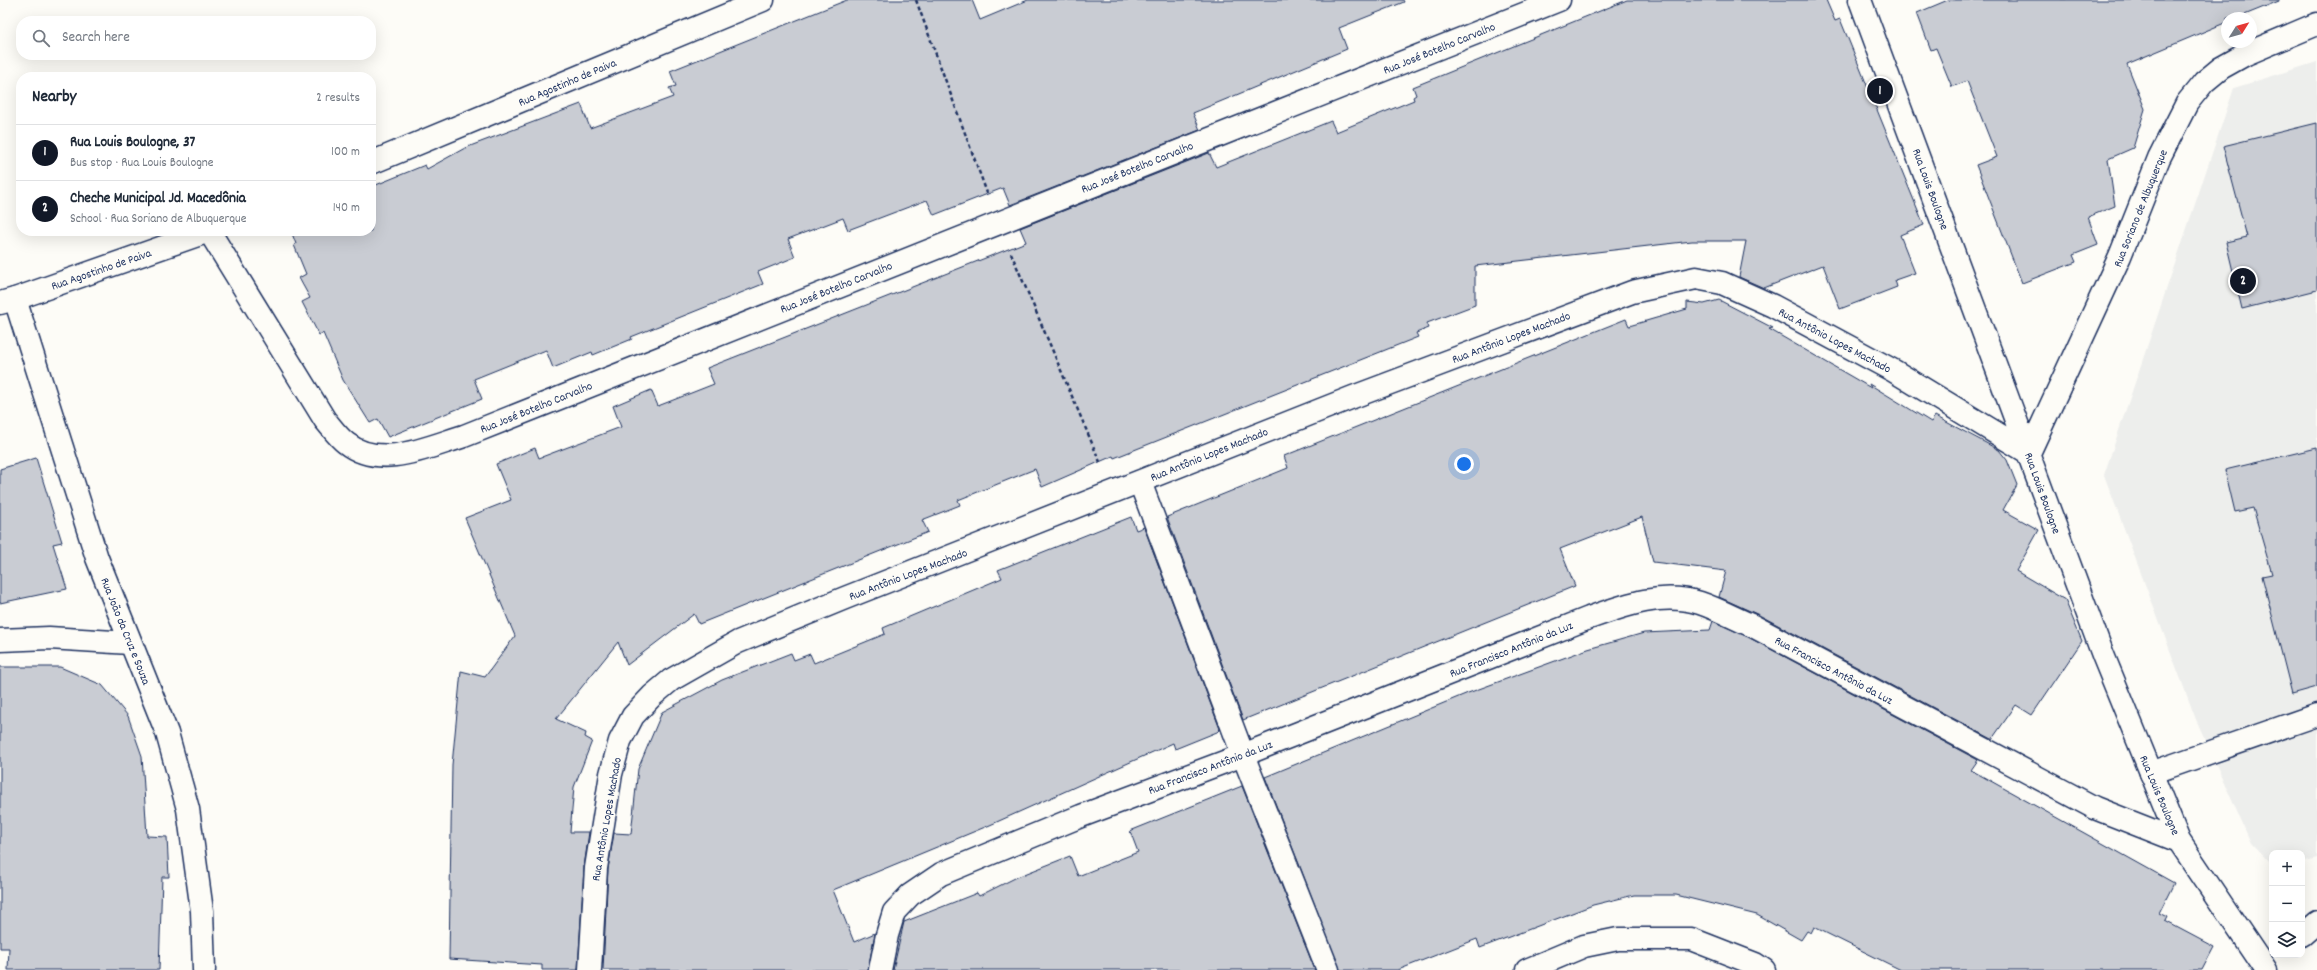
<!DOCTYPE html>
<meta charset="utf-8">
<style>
:root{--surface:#fff;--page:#f6f6f7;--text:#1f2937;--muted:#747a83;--line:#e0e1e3;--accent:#111827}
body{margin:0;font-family:Dekko,sans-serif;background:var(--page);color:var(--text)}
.controls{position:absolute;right:12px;bottom:12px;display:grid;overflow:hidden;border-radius:8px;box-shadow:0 4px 16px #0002}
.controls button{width:36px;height:36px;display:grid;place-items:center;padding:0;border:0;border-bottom:1px solid var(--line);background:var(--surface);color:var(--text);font:20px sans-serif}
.compass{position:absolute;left:2221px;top:12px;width:36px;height:36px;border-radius:50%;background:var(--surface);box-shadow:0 4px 16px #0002;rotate:53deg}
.you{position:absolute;left:1464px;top:464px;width:14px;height:14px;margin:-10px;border:3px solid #fff;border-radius:50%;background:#1a73e8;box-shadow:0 0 0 6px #1a73e833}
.badge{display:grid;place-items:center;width:26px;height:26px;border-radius:50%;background:var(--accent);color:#fff;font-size:13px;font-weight:700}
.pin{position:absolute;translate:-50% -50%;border:2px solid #fff;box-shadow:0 1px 4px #0006}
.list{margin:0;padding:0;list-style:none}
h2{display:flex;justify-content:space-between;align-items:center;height:52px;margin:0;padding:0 16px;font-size:17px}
h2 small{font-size:13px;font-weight:400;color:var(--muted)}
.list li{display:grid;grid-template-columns:26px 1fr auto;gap:12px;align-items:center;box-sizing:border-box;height:56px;padding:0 16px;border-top:1px solid var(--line)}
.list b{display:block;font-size:15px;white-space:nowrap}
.list p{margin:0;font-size:13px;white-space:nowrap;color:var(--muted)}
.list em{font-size:13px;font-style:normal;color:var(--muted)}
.icon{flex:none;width:22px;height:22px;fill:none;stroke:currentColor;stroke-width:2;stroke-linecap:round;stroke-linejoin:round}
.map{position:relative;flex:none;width:2317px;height:970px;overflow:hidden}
.search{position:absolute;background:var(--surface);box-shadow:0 4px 16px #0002;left:16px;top:16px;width:360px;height:44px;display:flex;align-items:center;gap:10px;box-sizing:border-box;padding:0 14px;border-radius:16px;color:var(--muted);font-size:15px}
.panel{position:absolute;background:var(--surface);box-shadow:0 4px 16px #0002;left:16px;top:72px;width:360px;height:164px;border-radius:16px}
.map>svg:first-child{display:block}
.built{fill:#edeeec}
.building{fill:#c9ccd3;stroke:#1b2f5e}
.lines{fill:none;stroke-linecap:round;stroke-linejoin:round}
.service-casing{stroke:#1b2f5e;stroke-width:25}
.pedestrian-casing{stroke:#1b2f5e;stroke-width:25}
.minor-casing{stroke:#1b2f5e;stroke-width:25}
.secondary-casing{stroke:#1b2f5e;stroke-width:25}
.path{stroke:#1b2f5e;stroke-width:2.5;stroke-dasharray:4 3;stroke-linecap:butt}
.service{stroke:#fdfcf7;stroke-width:22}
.pedestrian{stroke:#fdfcf7;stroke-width:22}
.minor{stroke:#fdfcf7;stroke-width:22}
.secondary{stroke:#fdfcf7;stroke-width:22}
.labels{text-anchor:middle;stroke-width:3.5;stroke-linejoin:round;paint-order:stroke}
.street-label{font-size:12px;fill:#1b2f5e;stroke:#fdfcf7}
</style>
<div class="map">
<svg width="2317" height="970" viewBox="0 0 2317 970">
<rect width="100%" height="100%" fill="#fdfcf7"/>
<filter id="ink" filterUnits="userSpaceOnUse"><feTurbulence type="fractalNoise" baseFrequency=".025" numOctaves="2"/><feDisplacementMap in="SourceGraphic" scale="8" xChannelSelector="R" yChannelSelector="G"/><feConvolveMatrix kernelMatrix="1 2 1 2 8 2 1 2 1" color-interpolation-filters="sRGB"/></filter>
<g filter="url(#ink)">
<path class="built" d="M2317 62V858L2302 862V853H2272V865L2251 843 2195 717 2104 475 2234 88Z"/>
<path class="building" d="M847 0H972L980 20 1028 0H1403L1404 2 1339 28 1347 49 1193 113 1200 130 1010 205 1003 188 934 215 927 200 848 230 843 218 788 239 795 257 758 272 763 284 631 337 632 339 593 355 592 352 553 368 546 350 474 379 482 399 388 437 378 419 370 423 343 380 323 333 319 335 302 302 310 298 299 278 306 274 294 245 296 244 291 231H371V187L425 165 427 169 465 148 581 104 590 128 673 97 669 88 676 86 670 71Z
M1627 0H1826L1835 21 1840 19 1924 225 1900 235 1915 273 1895 280 1897 287 1840 309 1823 265 1764 288 1739 277 1746 241H1692L1475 266V305L1427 323 1429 328 1416 333 1418 337 1114 458 1113 456 1042 487 1035 469 958 500 960 505 922 520 928 532 699 624 694 614 627 665 618 642 556 719 586 733 585 737 592 741 574 787 570 832H589L584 867 578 970H542V965L449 959 452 765 461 671 485 677 515 636 465 518 511 500 496 464 535 448 539 458 621 427 613 406 651 390 658 406 714 384 707 368 1026 242 1020 228 1209 153 1216 167 1331 121 1336 132 1414 100 1413 97 1416 95 1413 87Z
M1948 0H2279V1L2237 18H2227V22L2127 64 2145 109 2133 148 2108 159 2115 206 2088 217 2098 245 2073 255 2076 262 2022 283 1976 165 1997 157 1967 81 1952 87 1936 48 1931 50 1917 13Z
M2317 123V290L2242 309 2226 242 2247 237 2223 146Z
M1719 300 1773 328 1769 329 1871 388 1869 384 1931 422 1935 416 1999 450 2007 460 2017 485 2003 510 2039 530 2016 571 2065 600 2082 641 2032 715 2016 705 1992 739 1759 615 1719 597 1726 571 1653 562 1642 517 1560 549 1575 586 1243 720 1167 517 1288 468 1284 456 1626 319 1629 326 1687 309V302L1704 304Z
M2317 448V687L2292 694 2262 576 2272 574 2253 508 2235 512 2225 470Z
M36 458 62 542 53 544 67 589 0 603V469Z
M1131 517 1136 530 1144 527 1220 729 1217 732 1175 749 1173 743 990 825 833 890 854 942 875 933 868 970H603L608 869 614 833 631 834 638 769 662 712 722 680 791 653 794 660 810 654 814 663 885 634 883 628 1002 578 998 570Z
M1713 621 1748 637 1978 760 1971 770 2174 883 2159 913 2167 917 2165 921 2214 947 2202 970H1901L1814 927 1811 933 1807 931 1801 940 1757 915 1676 895H1634L1593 905 1480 948 1477 939 1398 970H1340L1265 777 1468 693 1588 649 1644 633 1710 630Z
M0 667H60L102 685 128 716 142 756 147 836 167 837 169 877H162L159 970H8L9 948H0Z
M1242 786 1315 970H893L904 922 977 893 979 896 1017 877 1070 856 1078 876 1138 852 1130 831Z"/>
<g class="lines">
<g class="service-casing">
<path id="service" d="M2151 773 2317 715"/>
</g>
<g class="pedestrian-casing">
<path id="pedestrian" d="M1140 482 1243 755 1328 970"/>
</g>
<g class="minor-casing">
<path id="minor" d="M1860 0 2103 655 2179 841 2266 970
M0 303 15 299
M0 640 49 638 130 643
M2302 935 2317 922
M590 970 596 868 611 774 620 741 633 716 652 696 671 680 738 642 845 598 1353 397 1632 292 1696 278 1722 283 1773 306 1894 371 2029 453 2120 256 2159 158 2187 103 2204 82 2221 68 2246 54 2317 24
M880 970 887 935 894 912 910 895 941 874 1081 816 1243 755 1589 618C1625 605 1662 591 1700 603 1718 609 1736 619 1753 626L2095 808 2179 841
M1527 970 1584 946 1618 939H1691L1755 964 1764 970"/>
</g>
<g class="secondary-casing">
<path id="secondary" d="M371 163 763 0
M209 231 325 420C332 428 338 437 346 443 380 470 428 447 464 436L1559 0
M204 970 202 911 188 809 167 733 97 558 15 299 209 231"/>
</g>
<path class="path" d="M916 0 987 193
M1011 253 1100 462"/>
<use href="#service" class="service"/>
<use href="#pedestrian" class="pedestrian"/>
<use href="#minor" class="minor"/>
<use href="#secondary" class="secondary"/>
</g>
</g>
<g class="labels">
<g class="street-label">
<text transform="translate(1439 48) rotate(-22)" y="4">Rua José Botelho Carvalho</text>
<text transform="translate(567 82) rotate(-23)" y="4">Rua Agostinho de Paiva</text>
<text transform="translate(1137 167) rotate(-22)" y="4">Rua José Botelho Carvalho</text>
<text transform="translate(1931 189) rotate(70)" y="4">Rua Louis Boulogne</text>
<text transform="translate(2140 208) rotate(-68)" y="4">Rua Soriano de Albuquerque</text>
<text transform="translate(101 269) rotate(-19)" y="4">Rua Agostinho de Paiva</text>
<text transform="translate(836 287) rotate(-22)" y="4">Rua José Botelho Carvalho</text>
<text transform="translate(1511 337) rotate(-21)" y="4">Rua Antônio Lopes Machado</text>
<text transform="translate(1835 340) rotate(28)" y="4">Rua Antônio Lopes Machado</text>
<text transform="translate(536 407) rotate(-22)" y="4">Rua José Botelho Carvalho</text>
<text transform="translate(1209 454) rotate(-22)" y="4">Rua Antônio Lopes Machado</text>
<text transform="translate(2043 493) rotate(70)" y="4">Rua Louis Boulogne</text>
<text transform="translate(908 574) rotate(-21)" y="4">Rua Antônio Lopes Machado</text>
<text transform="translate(126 631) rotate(68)" y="4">Rua João da Cruz e Souza</text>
<text transform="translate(1511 649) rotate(-22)" y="4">Rua Francisco Antônio da Luz</text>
<text transform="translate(1834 670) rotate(28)" y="4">Rua Francisco Antônio da Luz</text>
<text transform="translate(1210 767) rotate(-21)" y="4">Rua Francisco Antônio da Luz</text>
<text transform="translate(2160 795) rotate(67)" y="4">Rua Louis Boulogne</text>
<text transform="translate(606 819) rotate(-80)" y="4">Rua Antônio Lopes Machado</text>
</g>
</g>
</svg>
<div class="controls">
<button>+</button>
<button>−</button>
<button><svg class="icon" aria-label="layers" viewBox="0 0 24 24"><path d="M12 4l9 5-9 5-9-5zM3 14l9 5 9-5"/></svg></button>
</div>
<svg class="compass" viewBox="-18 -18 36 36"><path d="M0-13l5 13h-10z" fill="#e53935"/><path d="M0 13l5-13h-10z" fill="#747a83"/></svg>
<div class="you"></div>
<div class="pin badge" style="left:1880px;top:91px">1</div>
<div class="pin badge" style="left:2243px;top:281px">2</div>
<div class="search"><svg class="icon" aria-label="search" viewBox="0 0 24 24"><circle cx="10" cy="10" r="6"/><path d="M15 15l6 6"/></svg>Search here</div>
<section class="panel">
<h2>Nearby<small>2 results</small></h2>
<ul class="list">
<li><span class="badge">1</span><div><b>Rua Louis Boulogne, 37</b><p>Bus stop · Rua Louis Boulogne</p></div><em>100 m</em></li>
<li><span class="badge">2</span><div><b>Cheche Municipal Jd. Macedônia</b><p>School · Rua Soriano de Albuquerque</p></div><em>140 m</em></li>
</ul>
</section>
</div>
